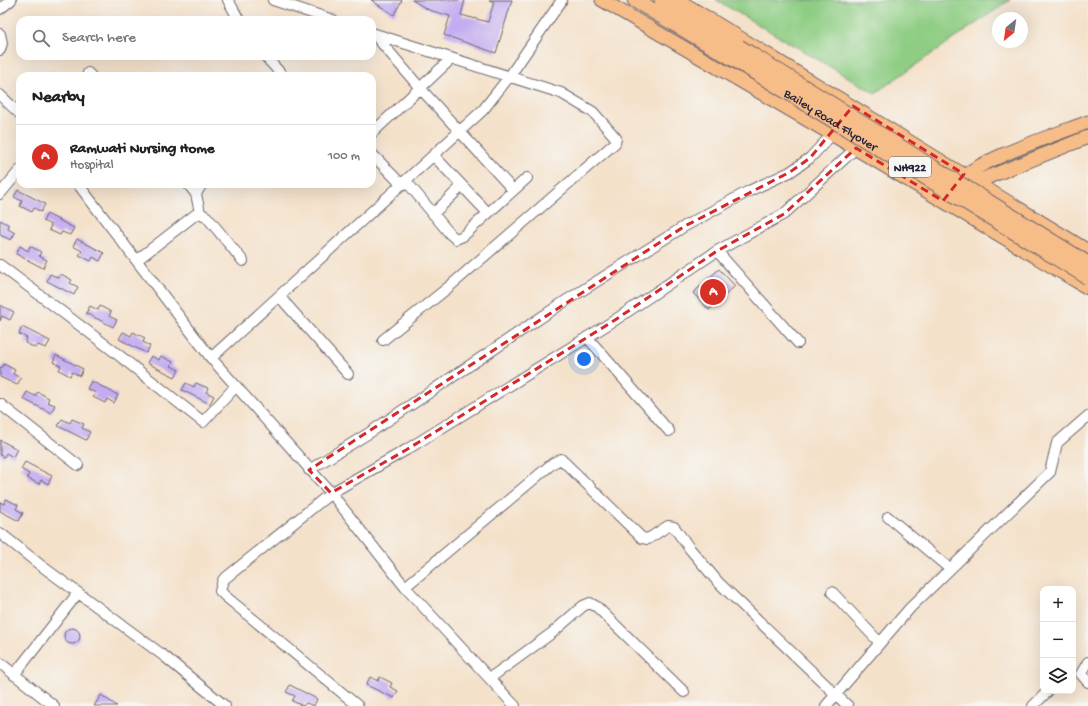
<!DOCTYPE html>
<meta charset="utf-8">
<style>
:root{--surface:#fff;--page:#f6f6f6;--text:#202124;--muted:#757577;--line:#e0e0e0;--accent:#d93025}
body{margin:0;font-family:"Gochi Hand",sans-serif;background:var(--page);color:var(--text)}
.controls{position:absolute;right:12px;bottom:12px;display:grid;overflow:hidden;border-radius:8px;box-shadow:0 4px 16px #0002}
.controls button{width:36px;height:36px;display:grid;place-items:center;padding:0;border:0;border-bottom:1px solid var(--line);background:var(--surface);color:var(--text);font:20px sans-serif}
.compass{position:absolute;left:992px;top:12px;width:36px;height:36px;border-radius:50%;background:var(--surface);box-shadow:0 4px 16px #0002;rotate:209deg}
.you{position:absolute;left:584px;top:359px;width:14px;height:14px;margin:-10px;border:3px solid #fff;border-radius:50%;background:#1a73e8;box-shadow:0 0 0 6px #1a73e833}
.badge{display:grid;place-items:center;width:26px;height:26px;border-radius:50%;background:var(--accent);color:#fff;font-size:13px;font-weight:700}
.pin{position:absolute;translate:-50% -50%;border:2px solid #fff;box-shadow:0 1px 4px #0006}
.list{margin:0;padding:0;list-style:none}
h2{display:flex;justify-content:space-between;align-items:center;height:52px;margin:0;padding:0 16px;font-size:17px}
h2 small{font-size:13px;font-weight:400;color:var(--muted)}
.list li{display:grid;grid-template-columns:26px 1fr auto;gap:12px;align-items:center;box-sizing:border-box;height:64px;padding:0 16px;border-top:1px solid var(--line)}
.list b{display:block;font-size:15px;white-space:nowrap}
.list p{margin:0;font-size:13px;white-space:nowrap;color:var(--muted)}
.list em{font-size:13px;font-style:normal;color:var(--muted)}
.icon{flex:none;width:22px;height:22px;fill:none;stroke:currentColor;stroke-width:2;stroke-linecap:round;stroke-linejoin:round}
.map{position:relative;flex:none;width:1088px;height:706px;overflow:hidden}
.search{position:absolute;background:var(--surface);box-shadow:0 4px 16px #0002;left:16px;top:16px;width:360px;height:44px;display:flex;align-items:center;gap:10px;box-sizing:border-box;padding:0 14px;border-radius:12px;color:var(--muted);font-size:15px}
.panel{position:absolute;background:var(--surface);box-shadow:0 4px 16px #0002;left:16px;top:72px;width:360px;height:116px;border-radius:12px}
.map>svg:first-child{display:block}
.green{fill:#8ecd83;stroke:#58785f}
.building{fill:#c2abf1}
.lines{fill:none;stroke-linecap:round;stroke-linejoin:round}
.minor-casing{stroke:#6c656d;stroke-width:12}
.major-casing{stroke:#6c656d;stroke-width:15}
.highway-casing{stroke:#6c656d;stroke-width:17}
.minor{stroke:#fff;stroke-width:10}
.major{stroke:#f7bd88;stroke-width:13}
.highway{stroke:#f7bd88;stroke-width:15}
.highway-bridge-casing{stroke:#6c656d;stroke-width:17;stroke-linecap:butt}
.highway-bridge{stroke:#f7bd88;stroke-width:15}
.marked{fill:none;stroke:#d62828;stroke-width:3;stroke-dasharray:8 5;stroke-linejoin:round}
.labels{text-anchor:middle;stroke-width:3;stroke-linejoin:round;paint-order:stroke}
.shield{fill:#f6f6f2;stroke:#626272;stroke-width:1}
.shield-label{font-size:12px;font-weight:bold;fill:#22223b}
.street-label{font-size:13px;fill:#22223b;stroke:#f6f6f2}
</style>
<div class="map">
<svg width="1088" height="706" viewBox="0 0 1088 706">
<rect width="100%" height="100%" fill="#f6f6f2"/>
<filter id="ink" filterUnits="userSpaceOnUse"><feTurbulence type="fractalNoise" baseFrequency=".025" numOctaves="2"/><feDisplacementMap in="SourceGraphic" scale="8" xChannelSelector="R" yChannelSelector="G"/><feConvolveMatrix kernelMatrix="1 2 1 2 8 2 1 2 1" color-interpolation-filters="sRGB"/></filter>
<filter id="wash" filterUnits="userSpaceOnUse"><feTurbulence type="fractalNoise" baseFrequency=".012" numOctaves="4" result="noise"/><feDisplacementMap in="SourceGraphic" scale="16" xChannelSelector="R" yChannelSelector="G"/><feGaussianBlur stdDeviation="0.9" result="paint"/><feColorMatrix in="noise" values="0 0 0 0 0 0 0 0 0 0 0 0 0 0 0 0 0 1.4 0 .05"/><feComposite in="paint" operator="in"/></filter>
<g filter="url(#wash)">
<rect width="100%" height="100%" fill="#f4e1ca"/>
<path class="green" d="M716 0H1010L875 93Z"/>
<g id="blocks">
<path class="building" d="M371 0H402L394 15Z
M412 0H465L461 15 488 22 494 2 489 0H512L496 53 444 35 450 16 429 10Z
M18 190 45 204 41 212 34 208 32 212 20 206 22 201 14 197Z
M47 214 74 228 70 235 62 232 60 235 49 230 51 225 43 221Z
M0 220 9 225 8 229 15 233 11 240 0 235Z
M77 239 104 253 100 261 93 257 91 261 79 255 82 251 73 246Z
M20 246 28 251 30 246 41 252 39 256 47 260 43 268 16 254Z
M719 269 735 286 709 310 693 293Z
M50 274 59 278 61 274 72 280 70 283 78 287 74 295 47 281Z
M0 305 14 312 10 320 2 316 0 321Z
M90 306 98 310 100 306 111 312 109 316 117 320 113 327 86 313Z
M22 327 50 341 46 348 38 345 36 348 25 343 27 338 19 334Z
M123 332 131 336 133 332 145 338 143 342 150 346 146 353 119 339Z
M56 355 83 369 80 376 72 372 70 376 59 370 61 366 53 362Z
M151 356 159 360 161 356 173 362 171 366 179 370 175 377 147 363Z
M4 364 15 370 13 374 21 378 17 385 0 377V367L2 368Z
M91 381 118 395 114 403 107 399 105 403 93 397 96 393 87 389Z
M186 383 194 387 196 383 208 388 206 392 214 396 210 404 182 390Z
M27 392 35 396 38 392 49 398 47 402 55 405 51 413 23 399Z
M62 419 70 423 72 419 84 424 82 428 90 432 86 440 58 426Z
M0 440 17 449 13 457 6 453 4 457 0 455Z
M25 462 52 476 48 484 41 480 39 484 27 478 29 474 21 469Z
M6 499 18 505 16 509 23 513 19 521 0 511V502L4 504Z
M64 636a8 8 0 1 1 16 0a8 8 0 1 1-16 0Z
M370 677 378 681 380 677 392 683 390 687 398 691 394 698 366 685Z
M290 685 317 699 314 706 306 703 303 706 292 701 295 696 286 692Z
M101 695 117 706H94Z"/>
</g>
</g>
<g filter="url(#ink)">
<use href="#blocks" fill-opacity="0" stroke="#6c656d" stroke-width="1"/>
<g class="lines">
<g class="minor-casing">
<path id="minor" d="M228 0 239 20
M273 0 333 20
M0 9 11 0
M372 33 561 93 593 112 616 138 615 143 607 150 450 286 383 340
M0 34 2 43 0 50
M374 34 420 88 513 190
M265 56 283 76
M88 73 91 76
M0 95 20 114
M372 133 451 59
M372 154 402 185
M434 156 488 213
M406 181 450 234 456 239 463 236 527 178
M78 184 211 358 331 493 405 587 515 706
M188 184 196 194
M0 194 20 170
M200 213 196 194 202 184
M433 214 462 186
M717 251 798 343
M137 260 195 215 200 213 207 217 243 261
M0 265 111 349 203 422 236 386
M279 296 348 374
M587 337 669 431
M211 358 483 110 509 77 562 0
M0 404 78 465
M309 470 369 433 567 300 685 226 749 191 790 172 810 158 836 130
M888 517 950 569
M0 533 39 564 164 656 225 706
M405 587 553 463 561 459 642 538 648 539 668 526 674 527 690 549 718 582 848 706
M832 592 880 643
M1088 662 1081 674 1088 682
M0 663 54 706
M14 675 78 593
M490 678 552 633 583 606 590 603 597 607 684 692
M358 706 225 596 220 591 223 580 331 493 406 450 615 320 717 251 784 214 856 148
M826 706 910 608 1050 472 1057 443 1088 416
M1033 706 1048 691"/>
</g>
<g class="major-casing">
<path id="major" d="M602 0 828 132 1088 288
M678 0 1088 251
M959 181C975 161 1060 133 1088 122
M973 186 976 182 1088 137"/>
</g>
<g class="highway-casing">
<path id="highway" d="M635 0 731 57
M662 0 739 47"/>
</g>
<use href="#minor" class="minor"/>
<use href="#major" class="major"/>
<use href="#highway" class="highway"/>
<g class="highway-bridge-casing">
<g id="highway-bridge">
<path d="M739 47 1088 264"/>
<path id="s1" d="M731 57 1088 277"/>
</g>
</g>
<use href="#highway-bridge" class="highway-bridge"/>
</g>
</g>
<path class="marked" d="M853 106 964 174 943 201 856 148 784 214 717 251 615 320 406 450 331 493 309 470 685 226 790 172 810 158Z"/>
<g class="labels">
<rect class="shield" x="889" y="157" width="42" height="20" rx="3"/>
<g class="shield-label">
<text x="910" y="171">NH922</text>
</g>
<g class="street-label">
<text dy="5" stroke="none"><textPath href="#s1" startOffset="118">Bailey Road Flyover</textPath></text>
</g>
</g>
</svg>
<div class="controls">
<button>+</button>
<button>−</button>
<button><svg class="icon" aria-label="layers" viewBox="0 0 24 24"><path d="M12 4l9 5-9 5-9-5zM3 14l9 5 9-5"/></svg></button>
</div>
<svg class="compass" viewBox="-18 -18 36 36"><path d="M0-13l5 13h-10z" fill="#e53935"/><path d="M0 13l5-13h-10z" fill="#757577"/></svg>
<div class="you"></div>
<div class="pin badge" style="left:713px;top:292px">A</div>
<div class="search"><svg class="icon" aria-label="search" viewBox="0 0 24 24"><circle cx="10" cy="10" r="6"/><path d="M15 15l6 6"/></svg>Search here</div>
<section class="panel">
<h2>Nearby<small></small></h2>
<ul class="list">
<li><span class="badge">A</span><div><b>Ramwati Nursing Home</b><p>Hospital</p></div><em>100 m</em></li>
</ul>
</section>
</div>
